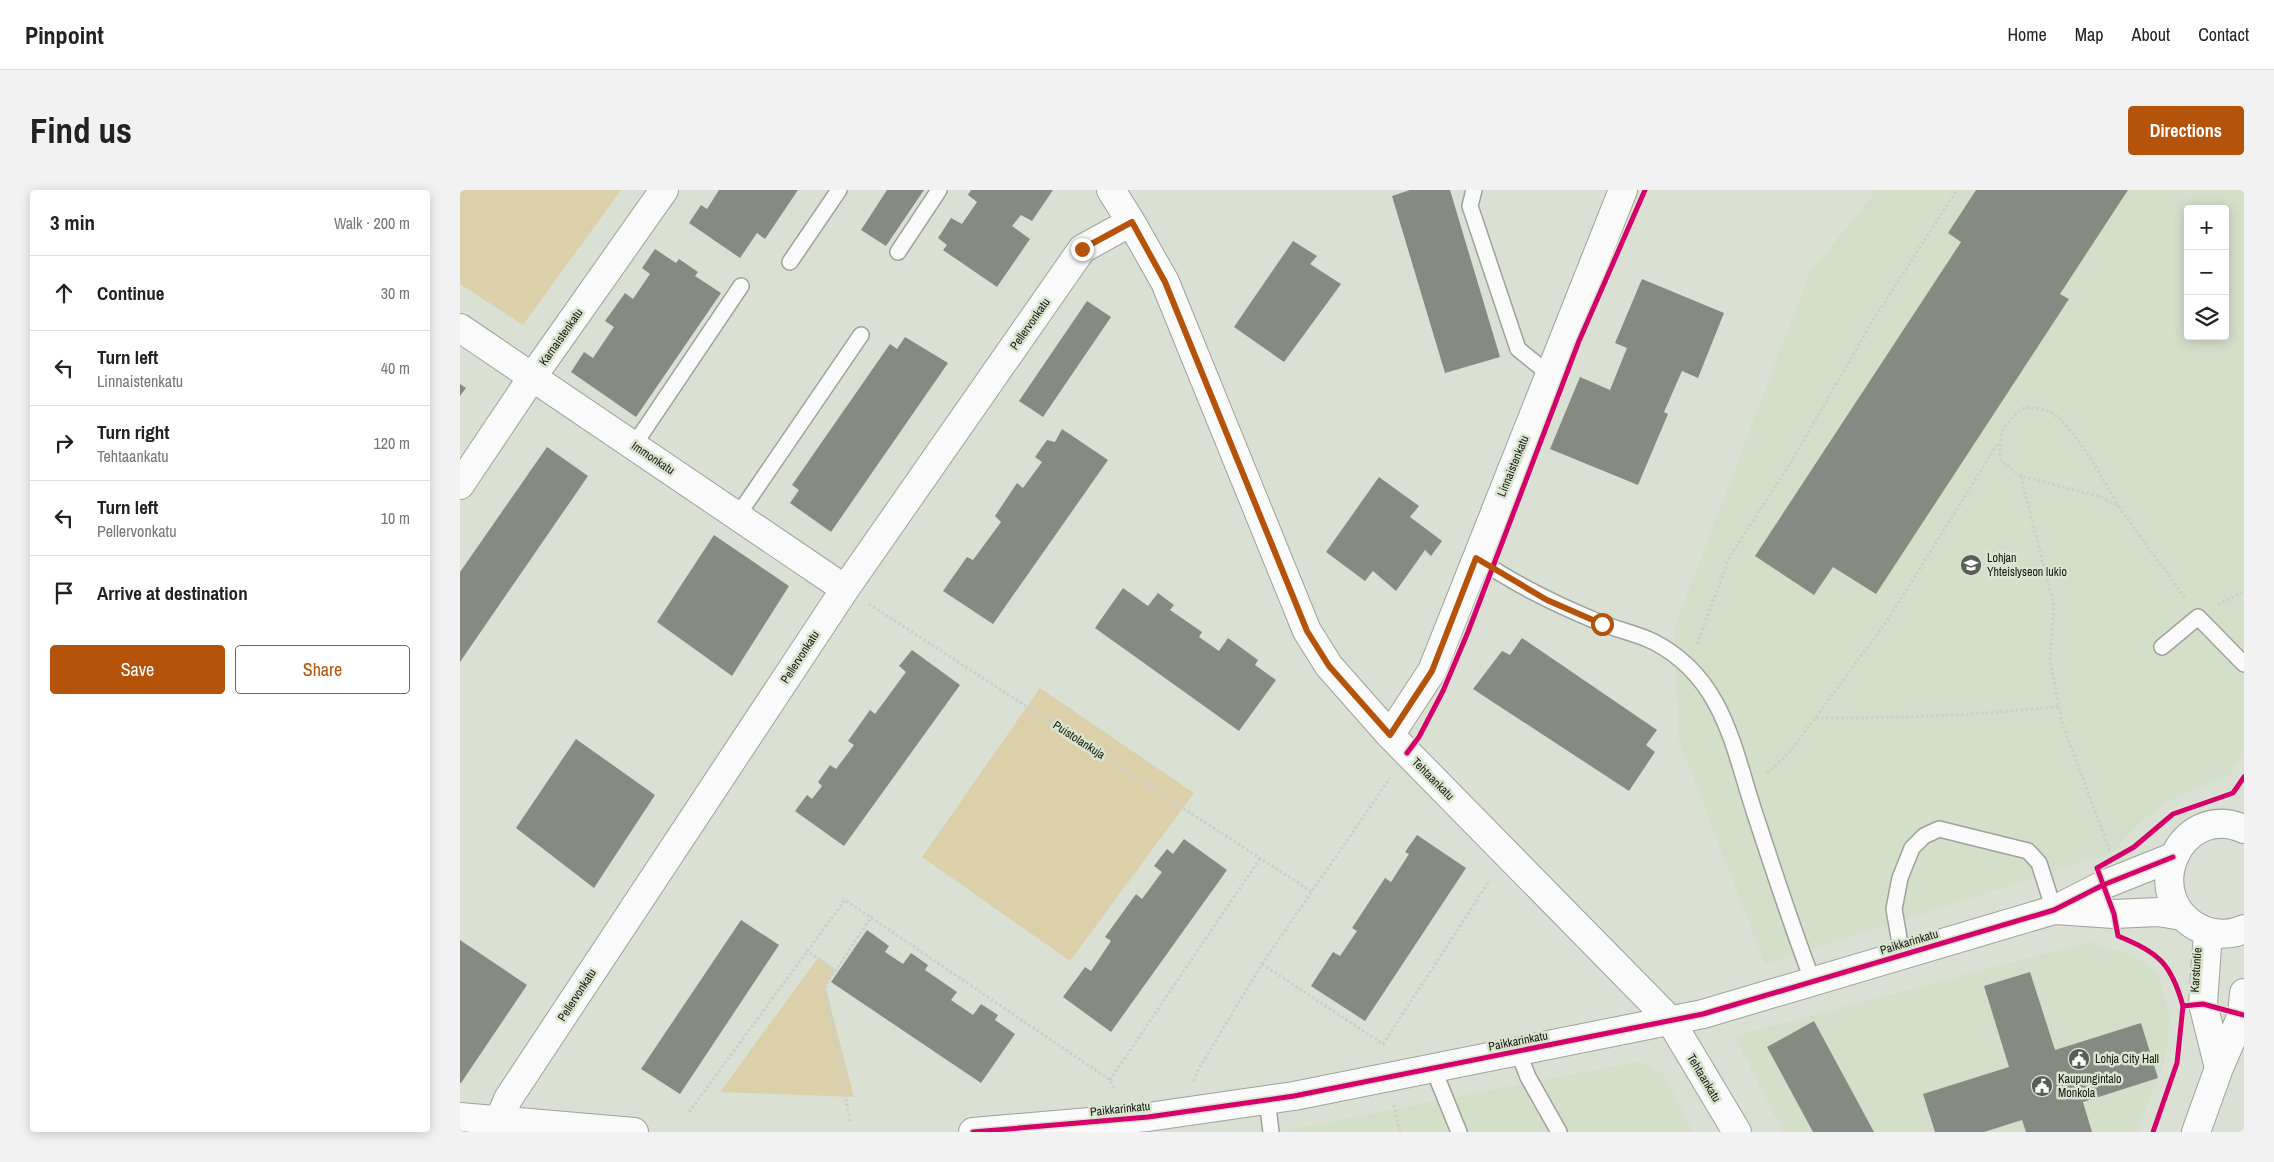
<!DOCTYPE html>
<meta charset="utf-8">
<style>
:root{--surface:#fff;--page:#f2f2f2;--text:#222;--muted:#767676;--line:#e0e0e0;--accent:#b45309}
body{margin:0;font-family:"Archivo Narrow",sans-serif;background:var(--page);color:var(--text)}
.controls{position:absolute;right:15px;top:15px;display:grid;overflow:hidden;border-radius:5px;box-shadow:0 2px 12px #0003}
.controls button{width:45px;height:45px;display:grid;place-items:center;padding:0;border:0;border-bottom:1px solid var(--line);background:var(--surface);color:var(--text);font:25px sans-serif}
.stop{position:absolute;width:15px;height:15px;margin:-11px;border:4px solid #b45309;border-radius:50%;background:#fff}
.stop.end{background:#b45309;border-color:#fff;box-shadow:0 1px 5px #0008}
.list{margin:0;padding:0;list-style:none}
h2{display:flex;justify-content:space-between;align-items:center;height:65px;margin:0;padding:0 20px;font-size:21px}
h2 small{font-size:16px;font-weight:400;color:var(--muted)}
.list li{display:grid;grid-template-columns:32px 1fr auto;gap:15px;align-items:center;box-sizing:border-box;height:75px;padding:0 20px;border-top:1px solid var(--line)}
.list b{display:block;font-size:19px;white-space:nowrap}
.list p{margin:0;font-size:16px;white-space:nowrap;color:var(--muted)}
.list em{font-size:16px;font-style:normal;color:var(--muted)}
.actions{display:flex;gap:10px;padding:15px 20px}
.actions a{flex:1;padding:11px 0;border:1px solid var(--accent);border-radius:5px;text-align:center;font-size:18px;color:var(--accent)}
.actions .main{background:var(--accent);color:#fff}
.icon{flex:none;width:28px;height:28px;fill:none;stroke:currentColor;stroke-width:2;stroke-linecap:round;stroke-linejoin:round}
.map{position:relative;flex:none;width:1784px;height:942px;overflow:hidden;border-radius:5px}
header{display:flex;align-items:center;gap:30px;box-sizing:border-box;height:70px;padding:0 25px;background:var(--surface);border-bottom:1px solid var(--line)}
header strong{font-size:24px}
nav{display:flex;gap:28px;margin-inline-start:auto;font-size:18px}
.intro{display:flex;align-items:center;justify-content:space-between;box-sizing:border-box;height:120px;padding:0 30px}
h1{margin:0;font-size:35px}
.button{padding:12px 22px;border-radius:5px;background:var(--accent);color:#fff;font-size:18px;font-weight:700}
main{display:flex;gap:30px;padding:0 30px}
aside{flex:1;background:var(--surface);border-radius:5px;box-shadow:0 2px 12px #0003}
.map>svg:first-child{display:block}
.built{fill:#d4dfca;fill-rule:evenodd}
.green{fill:#dcd0ab}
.building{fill:#858a83}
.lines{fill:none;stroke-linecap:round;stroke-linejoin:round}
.lane-casing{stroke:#9ea299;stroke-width:18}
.street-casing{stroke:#9ea299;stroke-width:30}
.secondary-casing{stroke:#9ea299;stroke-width:30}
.path{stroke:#cdcfcc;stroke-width:3;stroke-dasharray:2.5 2.5;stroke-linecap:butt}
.lane{stroke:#f9faf9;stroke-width:15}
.street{stroke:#f9faf9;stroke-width:28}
.secondary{stroke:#f9faf9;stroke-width:28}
.cycleway-casing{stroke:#dae5cf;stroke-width:8}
.cycleway{stroke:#d6006c;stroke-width:5}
.route{stroke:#b45309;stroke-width:6}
.labels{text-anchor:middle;stroke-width:5;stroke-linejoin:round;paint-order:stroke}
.street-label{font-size:12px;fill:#151911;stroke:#dae5cf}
.poi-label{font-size:12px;fill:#151911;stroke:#dae5cf;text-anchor:start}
</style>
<header>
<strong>Pinpoint</strong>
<nav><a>Home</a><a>Map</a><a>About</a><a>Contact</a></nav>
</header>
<div class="intro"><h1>Find us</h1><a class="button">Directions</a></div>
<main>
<aside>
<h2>3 min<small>Walk · 200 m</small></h2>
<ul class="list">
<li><svg class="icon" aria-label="ahead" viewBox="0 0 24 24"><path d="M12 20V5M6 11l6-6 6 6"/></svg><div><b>Continue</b></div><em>30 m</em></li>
<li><svg class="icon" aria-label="left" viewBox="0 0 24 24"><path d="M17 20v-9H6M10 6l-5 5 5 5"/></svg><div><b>Turn left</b><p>Linnaistenkatu</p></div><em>40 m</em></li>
<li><svg class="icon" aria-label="right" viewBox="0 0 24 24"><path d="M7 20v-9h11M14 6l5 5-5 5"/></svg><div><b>Turn right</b><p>Tehtaankatu</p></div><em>120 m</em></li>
<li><svg class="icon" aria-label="left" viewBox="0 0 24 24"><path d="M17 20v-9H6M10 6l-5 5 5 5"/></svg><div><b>Turn left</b><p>Pellervonkatu</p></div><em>10 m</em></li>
<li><svg class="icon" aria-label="arrive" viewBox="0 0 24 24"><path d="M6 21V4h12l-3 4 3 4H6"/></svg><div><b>Arrive at destination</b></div></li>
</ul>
<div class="actions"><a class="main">Save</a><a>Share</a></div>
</aside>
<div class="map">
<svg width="1784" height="942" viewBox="0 0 1784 942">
<rect width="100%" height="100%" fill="#dae0d4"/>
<path class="built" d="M1417 0H1784V560L1770 585 1716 607 1680 632 1652 663 1305 774 1219 551 1214 439 1350 82ZM1728 19H1765V146H1728Z
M1629 752 1672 765 1697 782 1710 826 1706 866 1677 942H1323L1274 846Z
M1175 872 1191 876 1203 884 1234 942H818Z"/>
<path class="green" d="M0 0H161L63 135 0 94Z
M580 498 734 603 610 771 462 667Z
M358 768 375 780 365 796 394 907 260 902Z"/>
<path class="building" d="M259 0H338L305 49 297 43 280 68 229 33 241 15 247 19Z
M427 0H464L426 56 401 40Z
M511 0H593L572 31 561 25 552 36 570 49 537 97 483 60 487 55 478 48 491 28 502 34 517 12 508 5Z
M950 0H990L1040 167 985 183 932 6Z
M1516 0H1668L1600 104 1609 109 1416 404 1373 377 1354 405 1295 366 1501 52 1488 43Z
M833 51 857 66 850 74 881 94 824 172 774 137Z
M195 59 216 73 219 69 238 82 235 86 261 103 176 227 111 182 124 162 133 168 154 137 145 131 165 103 173 109 190 84 182 78Z
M1182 89 1264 123 1238 188 1222 181 1204 222 1208 224 1178 295 1090 259 1120 187 1150 200 1167 158 1155 153Z
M627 111 651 127 583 227 559 211Z
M445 147 488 173 371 342 330 313 339 300 332 295 430 154 437 159Z
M0 194 6 198 0 206Z
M602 239 648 270 533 434 483 401 507 367 513 370 541 332 535 326 557 293 563 298 582 272 575 267 587 250 595 252Z
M87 257 128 286 0 472V382Z
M919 287 959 316 950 327 982 351 971 366 965 360 936 401 913 381 905 391 866 362Z
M254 345 329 396 272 486 197 432Z
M663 398 688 416 698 403 714 415 710 420 742 442 739 447 759 461 768 448 798 470 795 475 816 490 779 541 635 438Z
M1062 448 1197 540 1186 555 1195 562 1169 601 1013 499 1042 461 1050 465Z
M452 460 500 495 384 656 335 621 347 605 352 609 362 596 358 592 370 575 376 579 394 555 388 551 410 520 415 524 446 482 439 476Z
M116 549 195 605 134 698 56 638Z
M957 645 1006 678 905 831 851 796 873 762 880 766 897 741 892 738 925 688 931 692 949 664 945 662Z
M724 649 767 680 651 842 603 807 625 777 631 781 651 751 645 747 676 704 682 709 702 682 694 676 707 659 713 664Z
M281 730 319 755 220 904 181 879Z
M407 740 429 756 425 762 443 774 451 763 468 775 465 780 497 802 491 810 513 825 521 814 538 825 535 830 555 844 521 893 371 792Z
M0 750 67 795 1 893H0Z
M1570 782 1595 860 1681 833 1698 888 1623 912 1632 942H1566L1562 930 1524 942H1475L1463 904 1549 877 1524 796Z
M1354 831 1414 942H1353L1307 857Z"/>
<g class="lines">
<g class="lane-casing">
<path id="lane" d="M1014 0 1010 16 1058 159 1089 184
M438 62 479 0
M330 72 379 0
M174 255 281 96
M278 325 401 145
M1017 368C1055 395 1097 415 1141 433 1158 440 1178 444 1194 452 1265 489 1273 559 1296 627 1314 682 1332 737 1353 792
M1702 457 1738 427 1784 474
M1442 765 1434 719 1440 688 1452 658 1464 646 1479 639 1568 661 1579 673 1594 720
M1058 861 1068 887 1099 942
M973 878 999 942
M807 909 811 942"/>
</g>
<g class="street-casing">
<path id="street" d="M651 0 671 32 705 92 847 441 869 476 930 545 1210 830 1277 942
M0 138 385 399
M0 295 73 186 204 0
M930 545 972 481 1163 0
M1595 720 1654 724 1698 722 1722 726
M0 927 174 942
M39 930 48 909 385 399 622 59 671 32
M513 942 688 927 834 906 1243 824 1594 720 1643 695 1713 667"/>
</g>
<g class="secondary-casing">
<path id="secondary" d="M1784 639C1719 610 1676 710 1743 740 1755 745 1772 745 1784 739
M1748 742 1743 814 1759 878
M1736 942 1759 878 1782 825 1784 803"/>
</g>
<path class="path" d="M1561 287 1594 416 1590 470 1602 533 1650 661
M1659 317C1645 292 1615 238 1592 223 1585 218 1573 219 1565 217 1544 233 1537 243 1541 271L1561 286 1641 307 1659 317 1725 408
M409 414 852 702
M1758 415 1784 401
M1237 454 1270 366 1330 274 1412 132 1497 0
M1356 528C1438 528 1517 526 1599 516
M1307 583 1329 563 1427 431 1538 253
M346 760 375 780
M802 774 923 854 1030 690
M650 890 801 667
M734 891 737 882 802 774 930 588
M934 915 940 942
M229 922 385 710 650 890 655 900
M390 931 365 796 412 726"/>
<use href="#lane" class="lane"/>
<use href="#street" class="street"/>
<use href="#secondary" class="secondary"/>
<g class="cycleway-casing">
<path id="cycleway" d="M947 563 959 547 983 501 1008 442 1119 151 1185 0
M1784 587 1773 603 1713 624 1674 657 1637 678 1654 724 1658 746C1699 763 1711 773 1723 816L1743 814 1784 825
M513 942 688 927 834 906 1243 824 1594 720 1643 695 1713 667
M1693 942 1717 873 1723 816"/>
</g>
<use href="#cycleway" class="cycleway"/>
</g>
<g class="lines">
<path class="route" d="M622 59 672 32 705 92 847 441 869 476 930 545 972 481 1016 368 1087 410 1142 434"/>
</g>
<defs>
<g id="school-disc" transform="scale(1.125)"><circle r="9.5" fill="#5a5f55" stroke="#dae5cf"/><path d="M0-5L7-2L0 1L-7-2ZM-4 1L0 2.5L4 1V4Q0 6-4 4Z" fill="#fff"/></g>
<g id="civic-disc" transform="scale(1.125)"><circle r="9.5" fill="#5a5f55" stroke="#dae5cf"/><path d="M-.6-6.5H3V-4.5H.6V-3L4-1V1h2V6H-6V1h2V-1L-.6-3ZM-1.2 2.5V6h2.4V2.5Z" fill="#fff"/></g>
</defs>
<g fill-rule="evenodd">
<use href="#school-disc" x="1511" y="375"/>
<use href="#civic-disc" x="1619" y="869"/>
<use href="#civic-disc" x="1582" y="896"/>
</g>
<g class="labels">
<g class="street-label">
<text transform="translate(570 134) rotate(-55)" y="4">Pellervonkatu</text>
<text transform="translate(101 147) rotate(-55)" y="4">Karnaistenkatu</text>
<text transform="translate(193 268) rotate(34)" y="4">Immonkatu</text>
<text transform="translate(1053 276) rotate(-68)" y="4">Linnaistenkatu</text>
<text transform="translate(340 467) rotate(-57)" y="4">Pellervonkatu</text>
<text transform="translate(619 550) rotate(33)" y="4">Puistolankuja</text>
<text transform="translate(973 589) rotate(45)" y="4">Tehtaankatu</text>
<text transform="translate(1449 752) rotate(-17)" y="4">Paikkarinkatu</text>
<text transform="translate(1736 780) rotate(-86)" y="4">Karstuntie</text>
<text transform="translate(117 805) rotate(-57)" y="4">Pellervonkatu</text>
<text transform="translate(1058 851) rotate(-11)" y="4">Paikkarinkatu</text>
<text transform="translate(1244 888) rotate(59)" y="4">Tehtaankatu</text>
<text transform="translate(660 919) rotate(-6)" y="4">Paikkarinkatu</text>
</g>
<g class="poi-label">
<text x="1527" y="372">Lohjan<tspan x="1527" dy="14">Yhteislyseon lukio</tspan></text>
<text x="1635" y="873">Lohja City Hall</text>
<text x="1598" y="893">Kaupungintalo<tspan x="1598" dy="14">Monkola</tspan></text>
</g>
</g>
</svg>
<div class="controls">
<button>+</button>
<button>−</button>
<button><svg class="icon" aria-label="layers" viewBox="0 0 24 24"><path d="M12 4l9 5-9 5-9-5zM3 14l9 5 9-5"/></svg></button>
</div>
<div class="stop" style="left:1142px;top:434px"></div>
<div class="stop end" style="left:622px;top:59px"></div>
</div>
</main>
